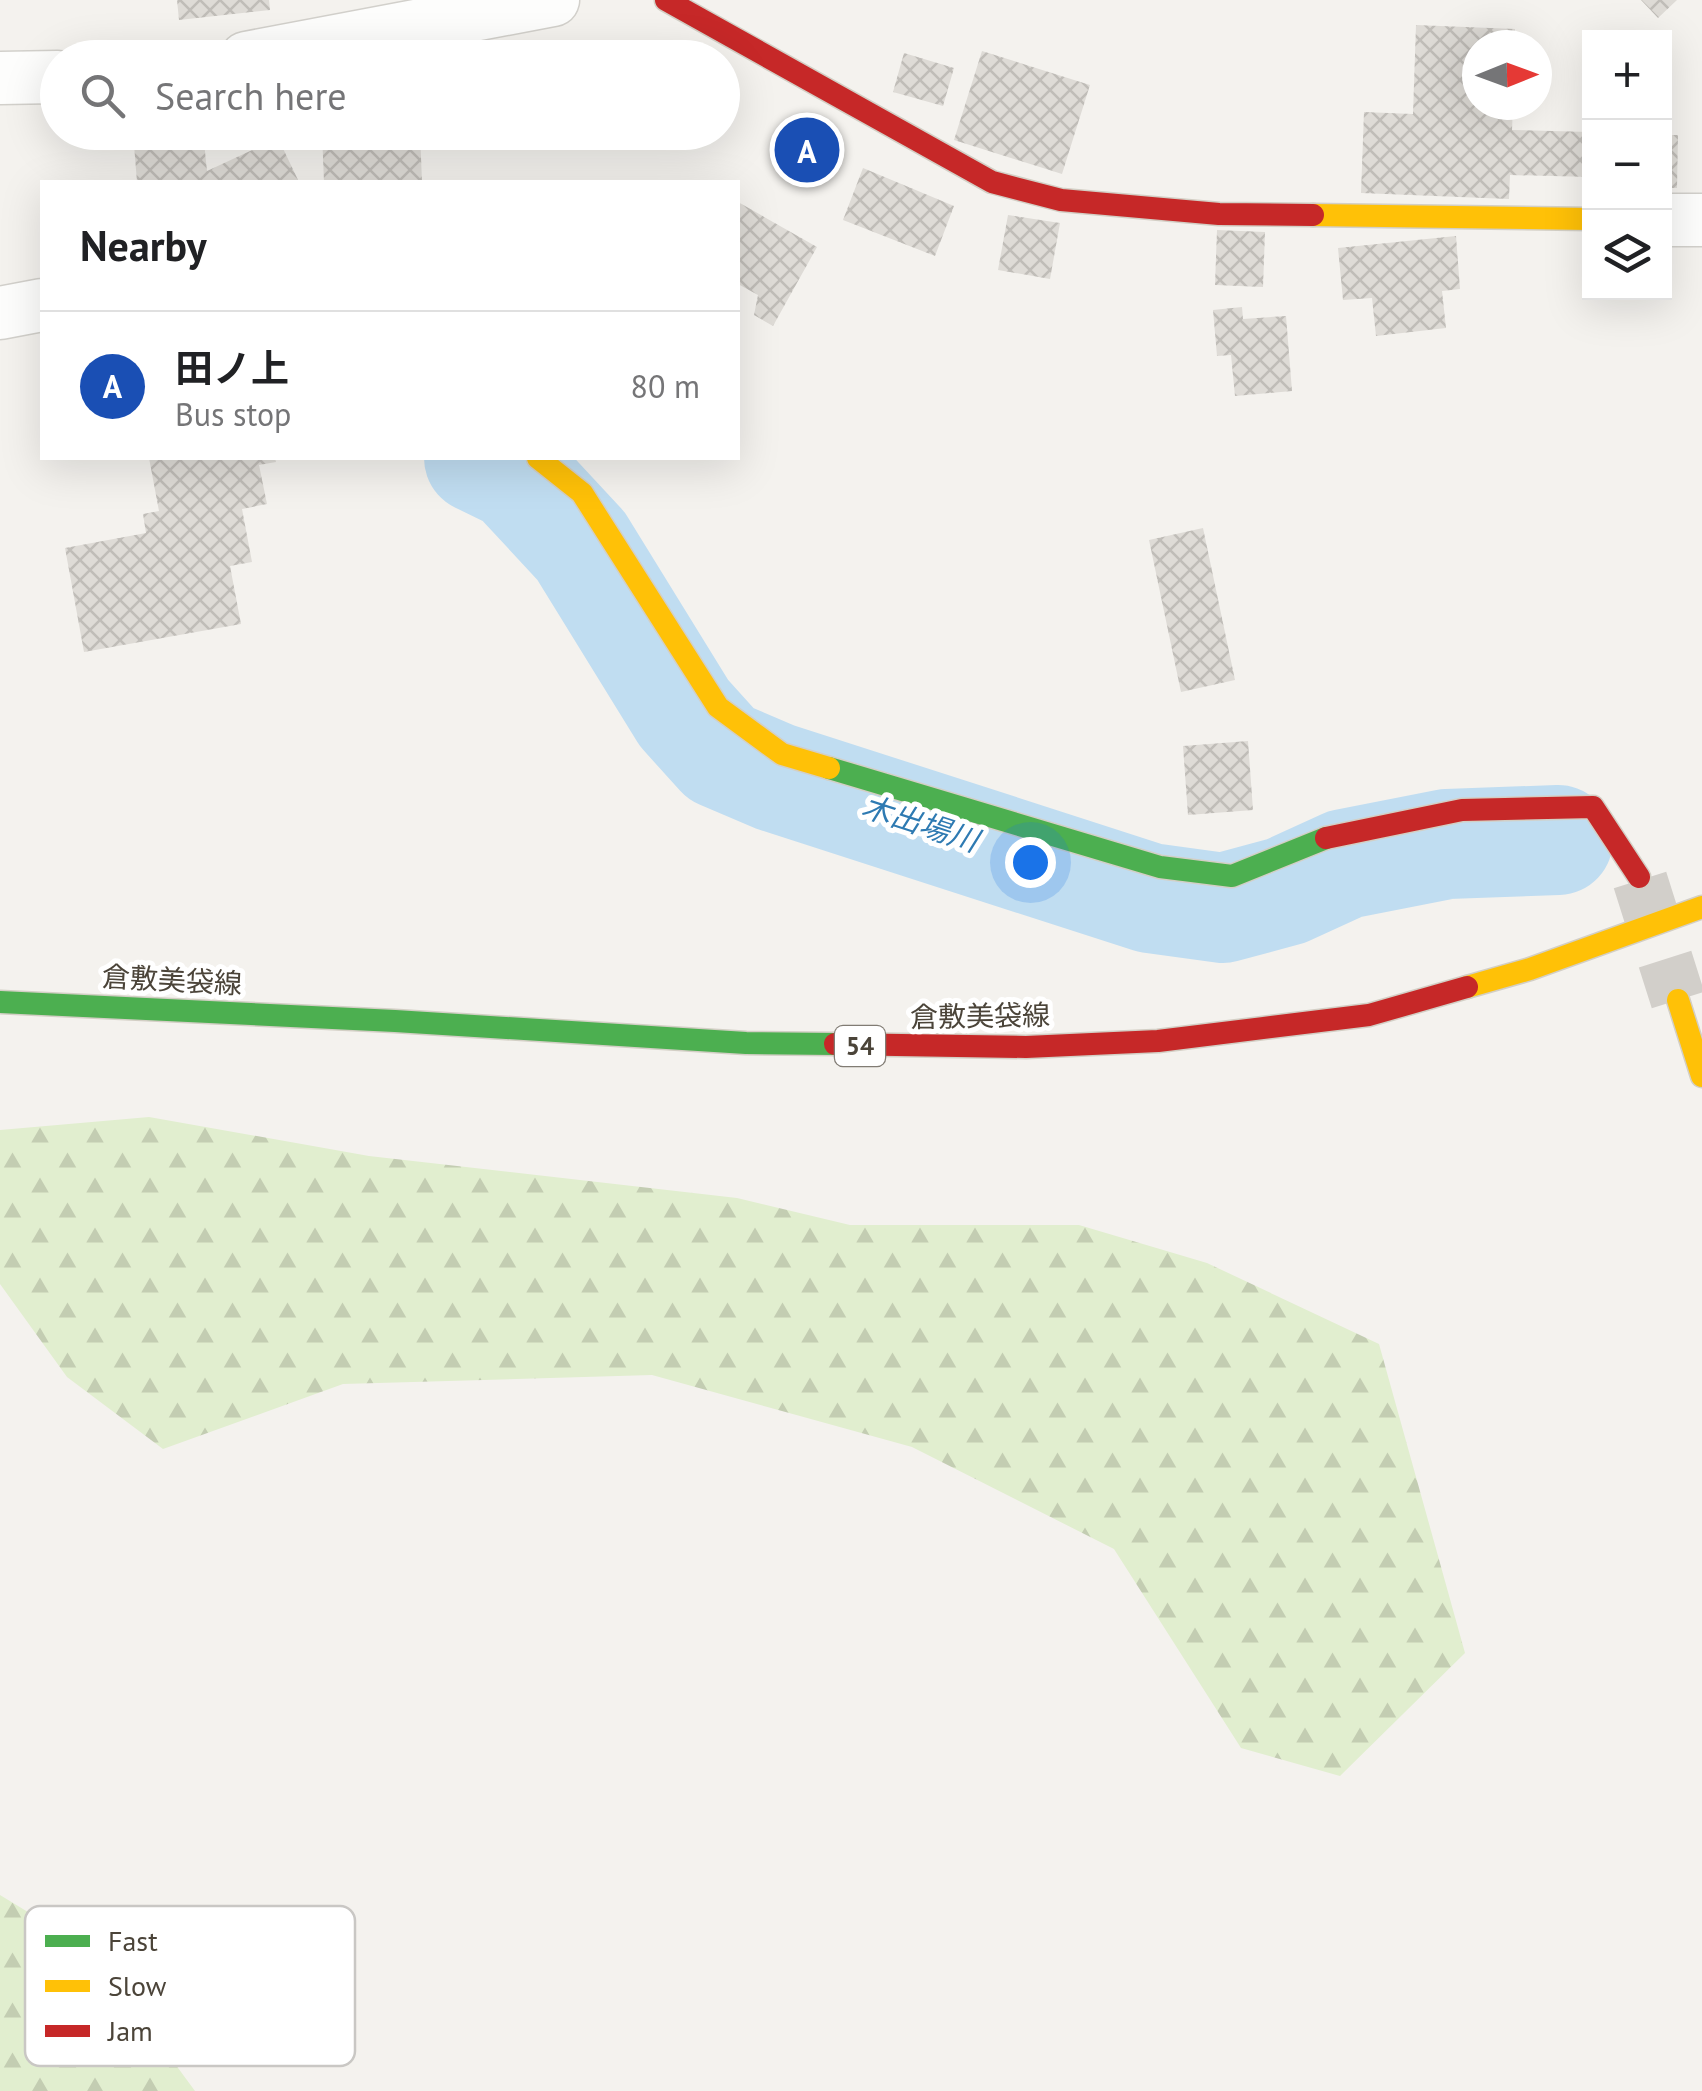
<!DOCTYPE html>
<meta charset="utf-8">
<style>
:root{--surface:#fff;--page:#f2f2f2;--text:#202124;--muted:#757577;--line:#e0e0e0;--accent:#868178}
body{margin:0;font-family:"PT Sans","Noto Sans JP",sans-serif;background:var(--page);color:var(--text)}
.controls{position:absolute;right:30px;top:30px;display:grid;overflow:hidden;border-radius:0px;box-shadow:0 10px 40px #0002}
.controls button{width:90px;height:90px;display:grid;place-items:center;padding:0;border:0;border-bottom:2px solid var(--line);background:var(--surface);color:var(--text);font:50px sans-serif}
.compass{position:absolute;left:1462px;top:30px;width:90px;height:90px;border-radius:50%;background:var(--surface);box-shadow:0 10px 40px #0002;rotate:89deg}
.you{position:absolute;left:1030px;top:862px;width:35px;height:35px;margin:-25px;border:8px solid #fff;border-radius:50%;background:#1a73e8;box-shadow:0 0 0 15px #1a73e833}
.badge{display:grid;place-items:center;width:65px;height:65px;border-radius:50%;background:var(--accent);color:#fff;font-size:32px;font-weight:700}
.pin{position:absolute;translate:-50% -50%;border:5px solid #fff;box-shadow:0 2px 10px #0006}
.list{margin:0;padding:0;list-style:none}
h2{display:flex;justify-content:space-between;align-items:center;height:130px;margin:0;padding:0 40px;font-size:42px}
h2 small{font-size:32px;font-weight:400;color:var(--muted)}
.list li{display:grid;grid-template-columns:65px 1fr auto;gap:30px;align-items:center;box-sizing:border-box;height:150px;padding:0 40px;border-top:2px solid var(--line)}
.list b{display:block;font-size:38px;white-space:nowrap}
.list p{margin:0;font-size:32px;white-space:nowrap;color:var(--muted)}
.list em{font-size:32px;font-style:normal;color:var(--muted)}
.icon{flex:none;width:55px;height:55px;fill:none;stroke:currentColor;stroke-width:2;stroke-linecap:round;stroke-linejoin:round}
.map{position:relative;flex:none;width:1702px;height:2091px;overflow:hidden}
.search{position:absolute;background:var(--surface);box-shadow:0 10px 40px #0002;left:40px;top:40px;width:700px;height:110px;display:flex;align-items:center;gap:25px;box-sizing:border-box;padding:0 35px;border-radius:55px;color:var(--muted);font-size:38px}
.panel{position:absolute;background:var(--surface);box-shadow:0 10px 40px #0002;left:40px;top:180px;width:700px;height:280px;border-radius:0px}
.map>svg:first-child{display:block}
.forest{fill:url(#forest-firs)}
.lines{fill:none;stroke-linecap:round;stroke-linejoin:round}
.river{stroke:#c0ddf1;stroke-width:110}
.building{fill:url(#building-cross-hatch)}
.secondary-tunnel{stroke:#d2cfca;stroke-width:55;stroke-dasharray:55 28;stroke-linecap:butt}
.street-casing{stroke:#d2d0cb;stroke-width:55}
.fast-casing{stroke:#d3cfc5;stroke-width:25}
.slow-casing{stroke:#d3cfc5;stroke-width:25}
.jam-casing{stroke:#d3cfc5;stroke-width:25}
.street{stroke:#fdfdfc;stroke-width:52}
.fast{stroke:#4caf50;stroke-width:22}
.slow{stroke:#ffc107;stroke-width:22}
.jam{stroke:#c62828;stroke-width:22}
.labels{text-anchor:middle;stroke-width:10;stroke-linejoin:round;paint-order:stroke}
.shield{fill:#fff;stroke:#817c74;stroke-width:2.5}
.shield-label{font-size:25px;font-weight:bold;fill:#4b4439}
.street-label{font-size:28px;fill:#4b4439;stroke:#fff}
.water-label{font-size:30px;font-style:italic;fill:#2e7ab2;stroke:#fff}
.key{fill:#fff;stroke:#c9c7c4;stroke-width:2.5}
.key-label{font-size:28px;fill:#4b4439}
</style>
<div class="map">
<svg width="1702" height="2091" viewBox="0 0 1702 2091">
<defs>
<pattern id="forest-firs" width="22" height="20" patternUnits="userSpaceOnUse" patternTransform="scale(2.5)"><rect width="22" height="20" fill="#e1eecf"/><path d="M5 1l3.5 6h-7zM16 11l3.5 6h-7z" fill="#c3cdb2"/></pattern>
<pattern id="building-cross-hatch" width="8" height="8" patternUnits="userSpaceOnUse" patternTransform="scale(2.5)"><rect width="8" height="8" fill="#dedbd6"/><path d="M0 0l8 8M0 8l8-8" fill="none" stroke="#c0bdb8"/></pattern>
</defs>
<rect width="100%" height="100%" fill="#f4f2ee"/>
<path class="forest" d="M149 1117 369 1156 737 1198 850 1225H1079L1207 1263 1379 1344 1465 1653 1340 1776 1241 1748 1114 1549 912 1447 652 1375 343 1384 163 1449 67 1377 0 1284V1130Z
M0 1895 92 1951 195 2091H0Z"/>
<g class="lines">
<path class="river" d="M479 458 516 476 581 546 684 713 721 754 775 777 1150 898 1223 908 1286 891 1345 864 1447 844 1558 840"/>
</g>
<path class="building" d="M177 0H269L270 10 179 20Z
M1641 0H1677L1658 18Z
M1416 25 1515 29V45H1477V105H1513L1512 130 1590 132V177L1510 175 1509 199 1361 193 1364 112 1413 114Z
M982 51 1090 85 1062 174 954 140Z
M904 53 954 68 943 106 893 92Z
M133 132H203L207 171 278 138 299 182H137Z
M322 132H420L422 182H324Z
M1664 135H1678L1677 188H1664Z
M863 168 954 206 935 256 843 220Z
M738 202 817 247 773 326 754 315 758 295 738 284Z
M1008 215 1060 223 1050 279 998 270Z
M1217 230 1265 232 1263 287 1215 285Z
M1456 236 1460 289 1442 291 1446 328 1376 336 1372 298 1343 300 1338 248Z
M1242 307 1243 319 1286 316 1292 391 1235 396 1231 355 1217 356 1213 310Z
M149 458H275L276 462 259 465 267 504 242 509 252 562 230 566 241 624 84 652 65 548 146 533 143 514 159 511Z
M1203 528 1235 680 1181 692 1149 540Z
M1248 741 1253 810 1188 815 1183 746Z"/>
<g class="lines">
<path class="secondary-tunnel" d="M1640 880 1678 1000"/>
<g class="street-casing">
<path id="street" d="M246 58 553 0
M0 78 58 77
M1664 220H1702
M0 313 42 305"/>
</g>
<g class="fast-casing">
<path id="fast" d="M829 768 1160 867 1232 876 1326 838
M0 1002 395 1021 746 1043 835 1044"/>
</g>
<g class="slow-casing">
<path id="slow" d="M1313 215 1590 219
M538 458 582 493 718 707 782 754 829 768
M1467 987 1530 969 1702 907
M1678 1000 1702 1076"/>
</g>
<g class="jam-casing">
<path id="jam" d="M666 0 992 182 1061 200 1219 214 1313 215
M1326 838 1462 810 1593 807 1639 877
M835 1044 1026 1047 1158 1041 1369 1015 1467 987"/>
</g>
<use href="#street" class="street"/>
<use href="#fast" class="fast"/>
<use href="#slow" class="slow"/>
<use href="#jam" class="jam"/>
</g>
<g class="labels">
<rect class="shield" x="835" y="1026" width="50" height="40" rx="8"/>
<g class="shield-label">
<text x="860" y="1055">54</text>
</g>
<g class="street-label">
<text transform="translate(172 980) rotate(3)" y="10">倉敷美袋線</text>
<text transform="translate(980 1016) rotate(-1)" y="10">倉敷美袋線</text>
</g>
<g class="water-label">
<text transform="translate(920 824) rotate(18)" y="10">木出場川</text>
</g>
</g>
<rect x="25" y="1906" width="330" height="160" rx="15" class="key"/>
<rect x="45" y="1935" width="45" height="12" fill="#4caf50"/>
<rect x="45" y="1980" width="45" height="12" fill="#ffc107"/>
<rect x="45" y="2025" width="45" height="12" fill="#c62828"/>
<g class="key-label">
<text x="108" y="1951">Fast</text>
<text x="108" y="1996">Slow</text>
<text x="108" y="2041">Jam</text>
</g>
</svg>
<div class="controls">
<button>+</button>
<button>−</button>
<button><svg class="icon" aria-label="layers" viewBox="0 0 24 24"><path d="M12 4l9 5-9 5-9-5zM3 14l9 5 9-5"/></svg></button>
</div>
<svg class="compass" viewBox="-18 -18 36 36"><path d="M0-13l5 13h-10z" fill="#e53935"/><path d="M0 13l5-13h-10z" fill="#757577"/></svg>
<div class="you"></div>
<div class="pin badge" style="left:807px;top:150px;background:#1a4fb4">A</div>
<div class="search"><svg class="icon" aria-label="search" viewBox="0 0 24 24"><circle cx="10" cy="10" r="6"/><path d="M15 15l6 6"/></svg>Search here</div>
<section class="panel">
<h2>Nearby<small></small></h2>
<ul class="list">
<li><span class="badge" style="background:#1a4fb4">A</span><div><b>田ノ上</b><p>Bus stop</p></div><em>80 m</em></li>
</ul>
</section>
</div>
